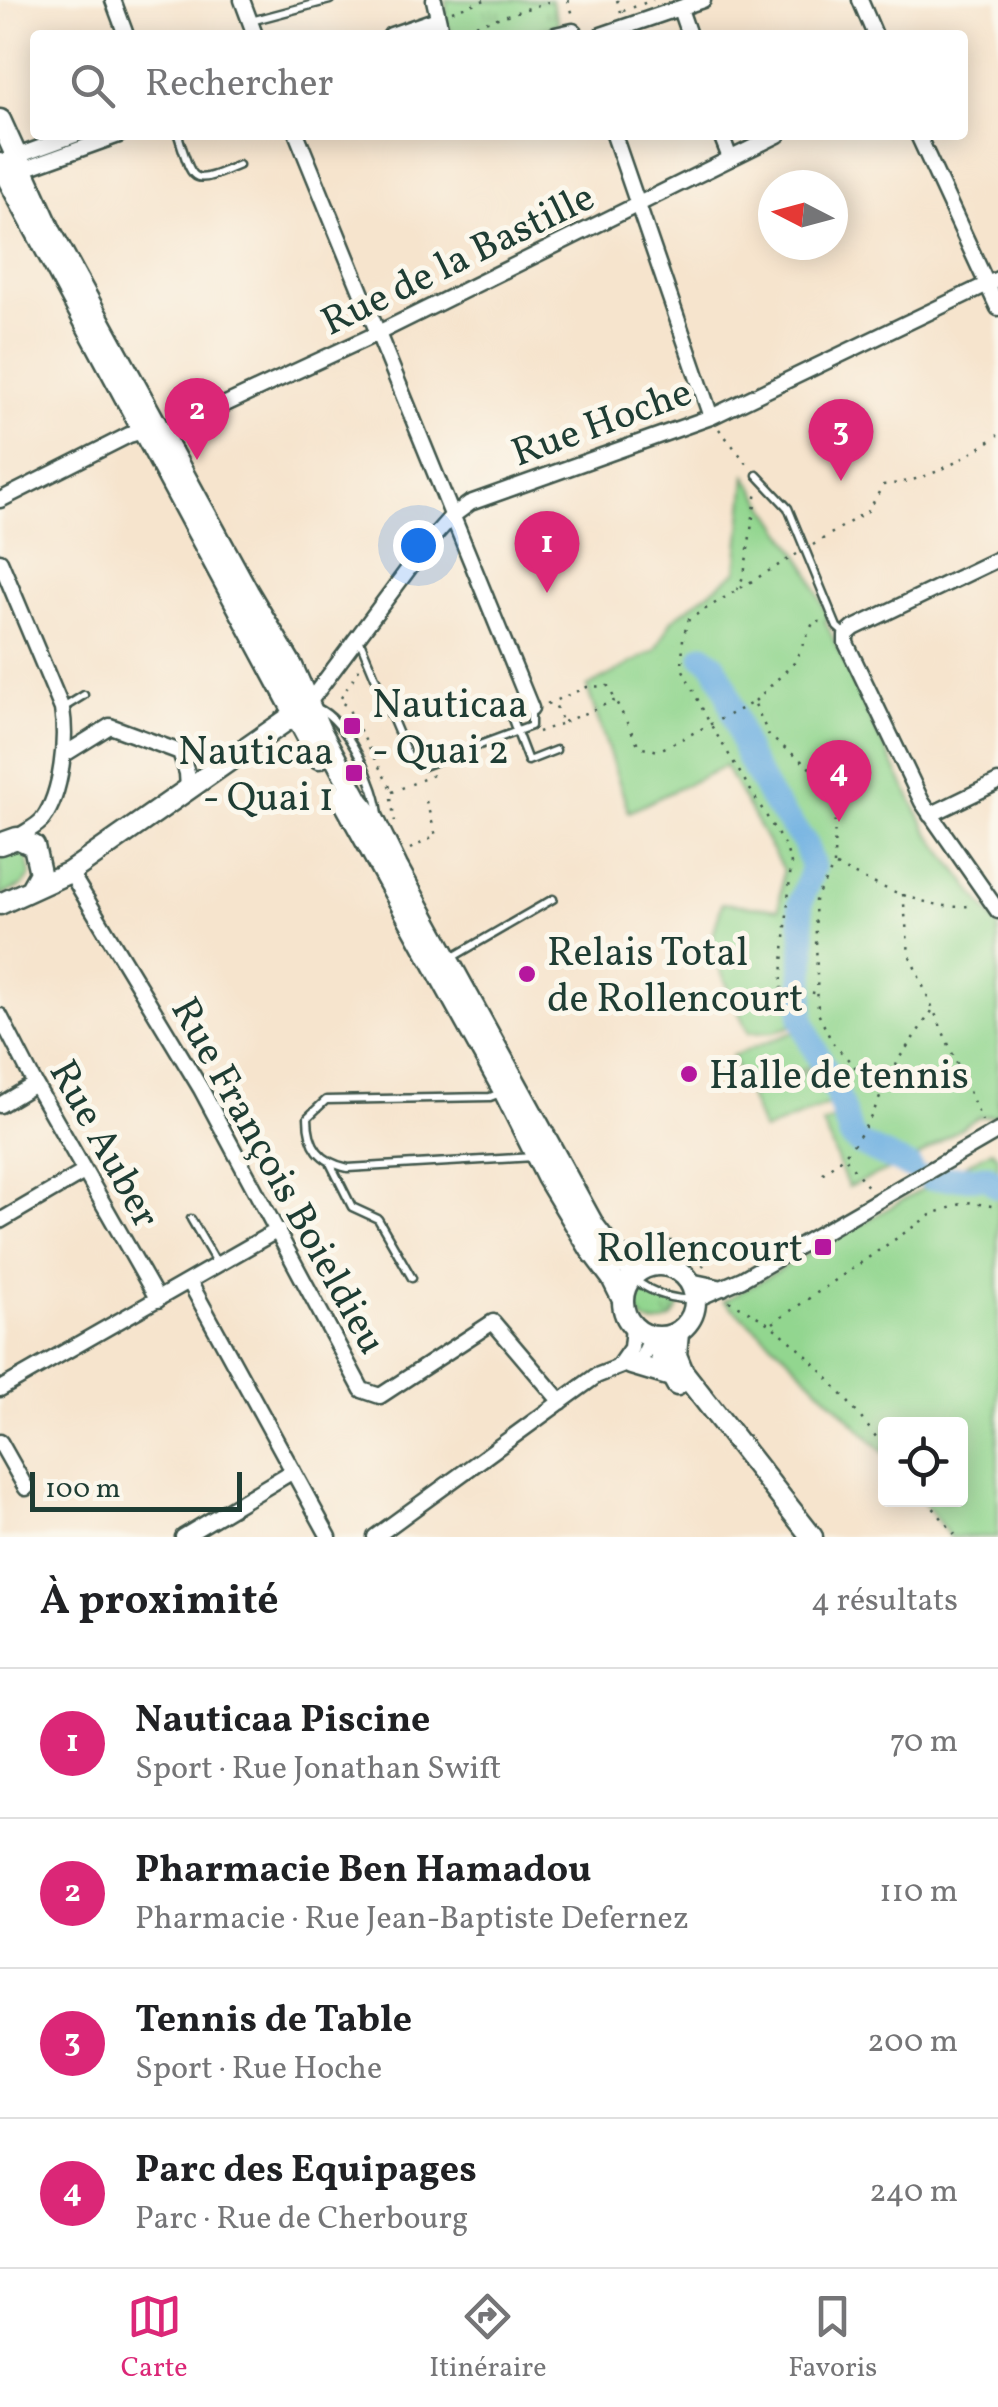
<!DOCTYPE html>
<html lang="fr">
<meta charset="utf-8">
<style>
:root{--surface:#fff;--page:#f6f6f6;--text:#202124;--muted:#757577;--line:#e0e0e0;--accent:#db2777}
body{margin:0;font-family:Vollkorn,serif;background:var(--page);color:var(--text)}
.controls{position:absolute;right:30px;bottom:30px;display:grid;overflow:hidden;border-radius:10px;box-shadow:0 5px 25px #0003}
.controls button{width:90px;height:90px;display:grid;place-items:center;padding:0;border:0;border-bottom:2px solid var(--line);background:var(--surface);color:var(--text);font:50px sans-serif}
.compass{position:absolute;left:758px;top:170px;width:90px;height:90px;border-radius:50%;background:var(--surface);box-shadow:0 5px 25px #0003;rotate:276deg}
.scale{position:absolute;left:30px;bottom:25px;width:212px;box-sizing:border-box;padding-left:10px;border:5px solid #1f3d34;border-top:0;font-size:28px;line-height:35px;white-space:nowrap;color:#1f3d34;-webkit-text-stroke:8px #fbf7ec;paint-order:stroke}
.you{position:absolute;left:418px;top:545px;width:35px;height:35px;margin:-25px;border:8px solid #fff;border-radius:50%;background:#1a73e8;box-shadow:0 0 0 15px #1a73e833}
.badge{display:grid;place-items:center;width:65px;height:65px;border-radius:50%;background:var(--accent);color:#fff;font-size:32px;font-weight:700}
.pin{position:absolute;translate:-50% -82px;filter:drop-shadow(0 2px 5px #0008)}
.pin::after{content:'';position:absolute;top:52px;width:35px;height:30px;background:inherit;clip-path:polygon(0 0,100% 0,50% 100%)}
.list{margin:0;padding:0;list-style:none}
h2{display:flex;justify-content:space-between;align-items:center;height:130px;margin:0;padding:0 40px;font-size:42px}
h2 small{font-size:32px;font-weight:400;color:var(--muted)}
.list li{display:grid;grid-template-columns:65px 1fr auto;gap:30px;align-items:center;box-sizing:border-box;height:150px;padding:0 40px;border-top:2px solid var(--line)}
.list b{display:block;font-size:38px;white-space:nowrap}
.list p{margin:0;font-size:32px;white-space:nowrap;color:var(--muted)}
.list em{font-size:32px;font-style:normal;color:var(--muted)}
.icon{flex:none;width:55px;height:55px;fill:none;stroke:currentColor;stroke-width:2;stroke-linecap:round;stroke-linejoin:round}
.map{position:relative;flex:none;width:998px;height:1537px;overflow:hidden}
.search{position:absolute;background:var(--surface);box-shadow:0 5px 25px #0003;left:30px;right:30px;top:30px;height:110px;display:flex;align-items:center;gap:25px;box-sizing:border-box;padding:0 35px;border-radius:10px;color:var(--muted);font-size:38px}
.sheet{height:730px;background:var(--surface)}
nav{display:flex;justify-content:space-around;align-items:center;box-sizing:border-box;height:140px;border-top:2px solid var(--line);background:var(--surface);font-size:28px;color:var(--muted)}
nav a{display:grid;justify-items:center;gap:5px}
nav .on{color:var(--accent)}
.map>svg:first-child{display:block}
.grass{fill:url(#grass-tufts);stroke:#588a62;stroke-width:2.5}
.green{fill:#92d68f;stroke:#588a62;stroke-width:2.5}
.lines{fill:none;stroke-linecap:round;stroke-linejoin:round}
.river{stroke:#6cafe1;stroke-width:25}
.service-casing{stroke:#3f564b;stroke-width:11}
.minor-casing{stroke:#3f564b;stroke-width:19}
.secondary-casing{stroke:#3f564b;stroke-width:25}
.path{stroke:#3f564b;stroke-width:2.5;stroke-dasharray:2.5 8;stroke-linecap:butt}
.service{stroke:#fff;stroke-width:6}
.minor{stroke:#fff;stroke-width:14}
.secondary{stroke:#fff;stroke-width:20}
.poi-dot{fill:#b5179e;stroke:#fbf7ec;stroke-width:4}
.labels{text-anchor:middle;stroke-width:10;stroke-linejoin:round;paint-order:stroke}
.street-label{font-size:40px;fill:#1f3d34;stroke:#fbf7ec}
.poi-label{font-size:40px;fill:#1f3d34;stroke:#fbf7ec;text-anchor:start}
</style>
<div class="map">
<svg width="998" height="1537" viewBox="0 0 998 1537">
<defs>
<pattern id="grass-tufts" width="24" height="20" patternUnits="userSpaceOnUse" patternTransform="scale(2.5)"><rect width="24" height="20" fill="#92d68f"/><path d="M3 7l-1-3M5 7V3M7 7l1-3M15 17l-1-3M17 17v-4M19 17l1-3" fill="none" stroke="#77af76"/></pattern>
</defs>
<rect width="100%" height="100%" fill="#fbf7ec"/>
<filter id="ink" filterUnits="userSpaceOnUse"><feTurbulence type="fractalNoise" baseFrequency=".01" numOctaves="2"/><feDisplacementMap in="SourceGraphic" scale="20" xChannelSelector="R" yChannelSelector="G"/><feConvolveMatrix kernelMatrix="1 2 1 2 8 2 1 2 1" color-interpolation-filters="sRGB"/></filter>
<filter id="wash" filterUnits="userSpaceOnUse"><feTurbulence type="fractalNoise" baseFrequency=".0048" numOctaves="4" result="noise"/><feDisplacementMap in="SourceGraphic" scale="40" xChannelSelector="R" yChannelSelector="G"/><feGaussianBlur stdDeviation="2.25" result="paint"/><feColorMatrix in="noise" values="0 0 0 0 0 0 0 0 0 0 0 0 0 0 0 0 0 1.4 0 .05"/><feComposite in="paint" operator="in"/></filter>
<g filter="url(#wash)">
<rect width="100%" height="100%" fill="#f6e4cd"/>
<path class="grass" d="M446 0H551L559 24 525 35H453L446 24Z
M638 1287 658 1300 680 1303C676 1320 662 1327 646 1322 634 1312 631 1301 638 1287Z"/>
<path class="green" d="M746 476 806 566 828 617 825 621 870 719 928 832 998 926V1115L978 1117 916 1158 848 1187 823 1124 840 1117 800 1023 774 1032 748 1033 710 946 722 903 779 909 783 870 725 766 629 812 587 687 656 650 672 620 737 571Z
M6 849 27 855 31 875 22 886 0 896V852Z
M798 1030 813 1065 747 1093 732 1056Z
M815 1068 830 1104 763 1131 749 1096Z
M992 1150 998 1156V1537H950L922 1500H960V1424H886L885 1454 782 1351 724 1301Z"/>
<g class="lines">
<path class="river" d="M703 656 714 664 726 688 747 756 772 800 805 843 813 867 800 904 804 941 802 1019 810 1040 836 1091 851 1136 860 1144 910 1167
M929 1178 988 1177 998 1186"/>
</g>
</g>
<g filter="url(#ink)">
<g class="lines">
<g class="service-casing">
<path id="service" d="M251 21 330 0
M178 135C194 184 190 186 239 165
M757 475 788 508 837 627 845 634
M359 639 408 756 423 766 531 726V709
M63 708 84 695
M317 708C346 719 379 788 379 818
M510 714 528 761 556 750
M453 957 553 899
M498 1094 490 1097 326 1100 308 1117C308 1146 320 1162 348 1168L534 1157
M331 1165 352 1207 378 1219 412 1278
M191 1219 217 1264
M610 1261C636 1282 660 1302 696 1299"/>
</g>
<g class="minor-casing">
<path id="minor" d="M113 0 126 35
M242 0 255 35
M434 0 442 35
M860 0 875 35
M680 9 689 35
M391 35 437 19
M555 35 573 31 577 35
M601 35 703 0
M297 135 531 708
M614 135 711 417
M721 135 730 158
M918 135 998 308
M9 159 75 135
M16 172 119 135
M161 434 376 334 778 135
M0 500 129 435 143 431
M998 559 854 628 846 635V643L922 802 998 911
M0 561 62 709C67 739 62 793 43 819 37 827 24 832 17 838
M307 705 427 544 451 517 470 503 711 417 998 279
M180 752 187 773 188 789
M65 754 110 726 180 752 228 761
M930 815 998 782
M70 872 201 1089 362 1390 380 1396 493 1322 561 1402
M0 1016 35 1084 158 1300
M0 1105 35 1084
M0 1221 84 1172
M189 1281 329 1537
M690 1281 723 1288
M696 1299 742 1279 998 1131
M619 1365 631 1348 633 1327
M0 1389 278 1230
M0 1442 26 1488
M183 1537 293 1471
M375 1537 596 1376 642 1358 652 1337"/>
</g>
<g class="secondary-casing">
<path id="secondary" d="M0 120 51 232 248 592 292 666 320 730 359 802 374 820 397 867 594 1226 616 1255 646 1267
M0 164 319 758
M341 796 504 1091 547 1177 591 1250 612 1278 623 1300
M0 844 17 838 34 846 40 873 31 889
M0 904 70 872 304 708
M623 1301a36 36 0 1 1 72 0a36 36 0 1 1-72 0Z
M678 1333 676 1355 683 1372 812 1537
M656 1337 661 1356 677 1385
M631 1364 671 1376"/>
</g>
<path class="path" d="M568 0 573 15
M617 0 622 15
M452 11 485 0
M623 11 653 0
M456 31 555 0
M719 429 749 466
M813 545 869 510 883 485C929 481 961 461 998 435
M797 554 689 619 683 637 682 668 709 722 786 848 791 864 781 988 815 993
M737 590 744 575 757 491
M359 669 339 701 347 706 392 791
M755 701 794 663 814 621 824 623
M547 704 587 687 608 686 639 746 658 751 754 702 769 736 808 766 835 801 834 866 815 899 818 1013 832 1042 881 1095C866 1130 851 1154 819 1176
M564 722 616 700
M538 732 563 723 555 704
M395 822 390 793 438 773
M410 849 436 836 426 801
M836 866C867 881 942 917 975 904
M903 894 909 954 982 1121
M882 1094 900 1057 932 1011
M846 1159 869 1188
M639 1247 656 1241H675L708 1270
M729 1301C802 1336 836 1388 886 1449
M773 1323 932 1214 967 1202 998 1207
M927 1500 957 1537"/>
<use href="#service" class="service"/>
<use href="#minor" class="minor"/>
<use href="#secondary" class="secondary"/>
</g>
</g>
<g class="poi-dot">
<rect x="342" y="716" width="20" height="20" rx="5"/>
<rect x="344" y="763" width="20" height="20" rx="5"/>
<circle cx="527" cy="974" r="10"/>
<circle cx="689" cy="1074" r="10"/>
<rect x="813" y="1237" width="20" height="20" rx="5"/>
</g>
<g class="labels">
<g class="street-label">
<text transform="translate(457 258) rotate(-26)" y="14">Rue de la Bastille</text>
<text transform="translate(601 421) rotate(-20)" y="14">Rue Hoche</text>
<text transform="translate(106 1143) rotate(61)" y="14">Rue Auber</text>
<text transform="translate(280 1175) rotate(61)" y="14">Rue François Boieldieu</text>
</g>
<g class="poi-label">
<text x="372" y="717">Nauticaa<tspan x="372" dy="46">- Quai 2</tspan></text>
<text x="334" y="764" text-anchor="end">Nauticaa<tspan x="334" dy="46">- Quai 1</tspan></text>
<text x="547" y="965">Relais Total<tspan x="547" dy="46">de Rollencourt</tspan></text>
<text x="709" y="1088">Halle de tennis</text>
<text x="803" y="1261" text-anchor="end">Rollencourt</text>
</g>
</g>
</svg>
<div class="controls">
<button><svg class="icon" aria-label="locate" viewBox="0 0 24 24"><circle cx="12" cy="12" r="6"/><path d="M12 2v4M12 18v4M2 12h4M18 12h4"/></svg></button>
</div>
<svg class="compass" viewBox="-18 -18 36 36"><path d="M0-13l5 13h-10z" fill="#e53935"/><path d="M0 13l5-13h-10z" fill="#757577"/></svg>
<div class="scale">100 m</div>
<div class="you"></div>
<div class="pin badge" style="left:547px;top:593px">1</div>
<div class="pin badge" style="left:197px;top:460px">2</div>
<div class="pin badge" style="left:841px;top:481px">3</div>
<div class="pin badge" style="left:839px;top:822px">4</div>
<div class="search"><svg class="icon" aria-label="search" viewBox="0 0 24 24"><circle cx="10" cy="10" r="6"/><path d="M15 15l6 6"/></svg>Rechercher</div>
</div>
<section class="sheet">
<h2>À proximité<small>4 résultats</small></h2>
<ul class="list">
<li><span class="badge">1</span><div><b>Nauticaa Piscine</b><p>Sport · Rue Jonathan Swift</p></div><em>70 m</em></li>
<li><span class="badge">2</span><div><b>Pharmacie Ben Hamadou</b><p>Pharmacie · Rue Jean-Baptiste Defernez</p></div><em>110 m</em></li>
<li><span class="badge">3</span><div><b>Tennis de Table</b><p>Sport · Rue Hoche</p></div><em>200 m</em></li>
<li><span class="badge">4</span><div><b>Parc des Equipages</b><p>Parc · Rue de Cherbourg</p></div><em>240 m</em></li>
</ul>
</section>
<nav>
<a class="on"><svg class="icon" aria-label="map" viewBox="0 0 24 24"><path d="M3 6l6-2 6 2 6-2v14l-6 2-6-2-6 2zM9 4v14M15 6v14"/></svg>Carte</a>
<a><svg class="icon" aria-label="directions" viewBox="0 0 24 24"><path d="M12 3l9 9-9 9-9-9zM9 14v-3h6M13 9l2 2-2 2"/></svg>Itinéraire</a>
<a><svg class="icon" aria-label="saved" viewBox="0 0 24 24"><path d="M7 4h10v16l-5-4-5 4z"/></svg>Favoris</a>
</nav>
